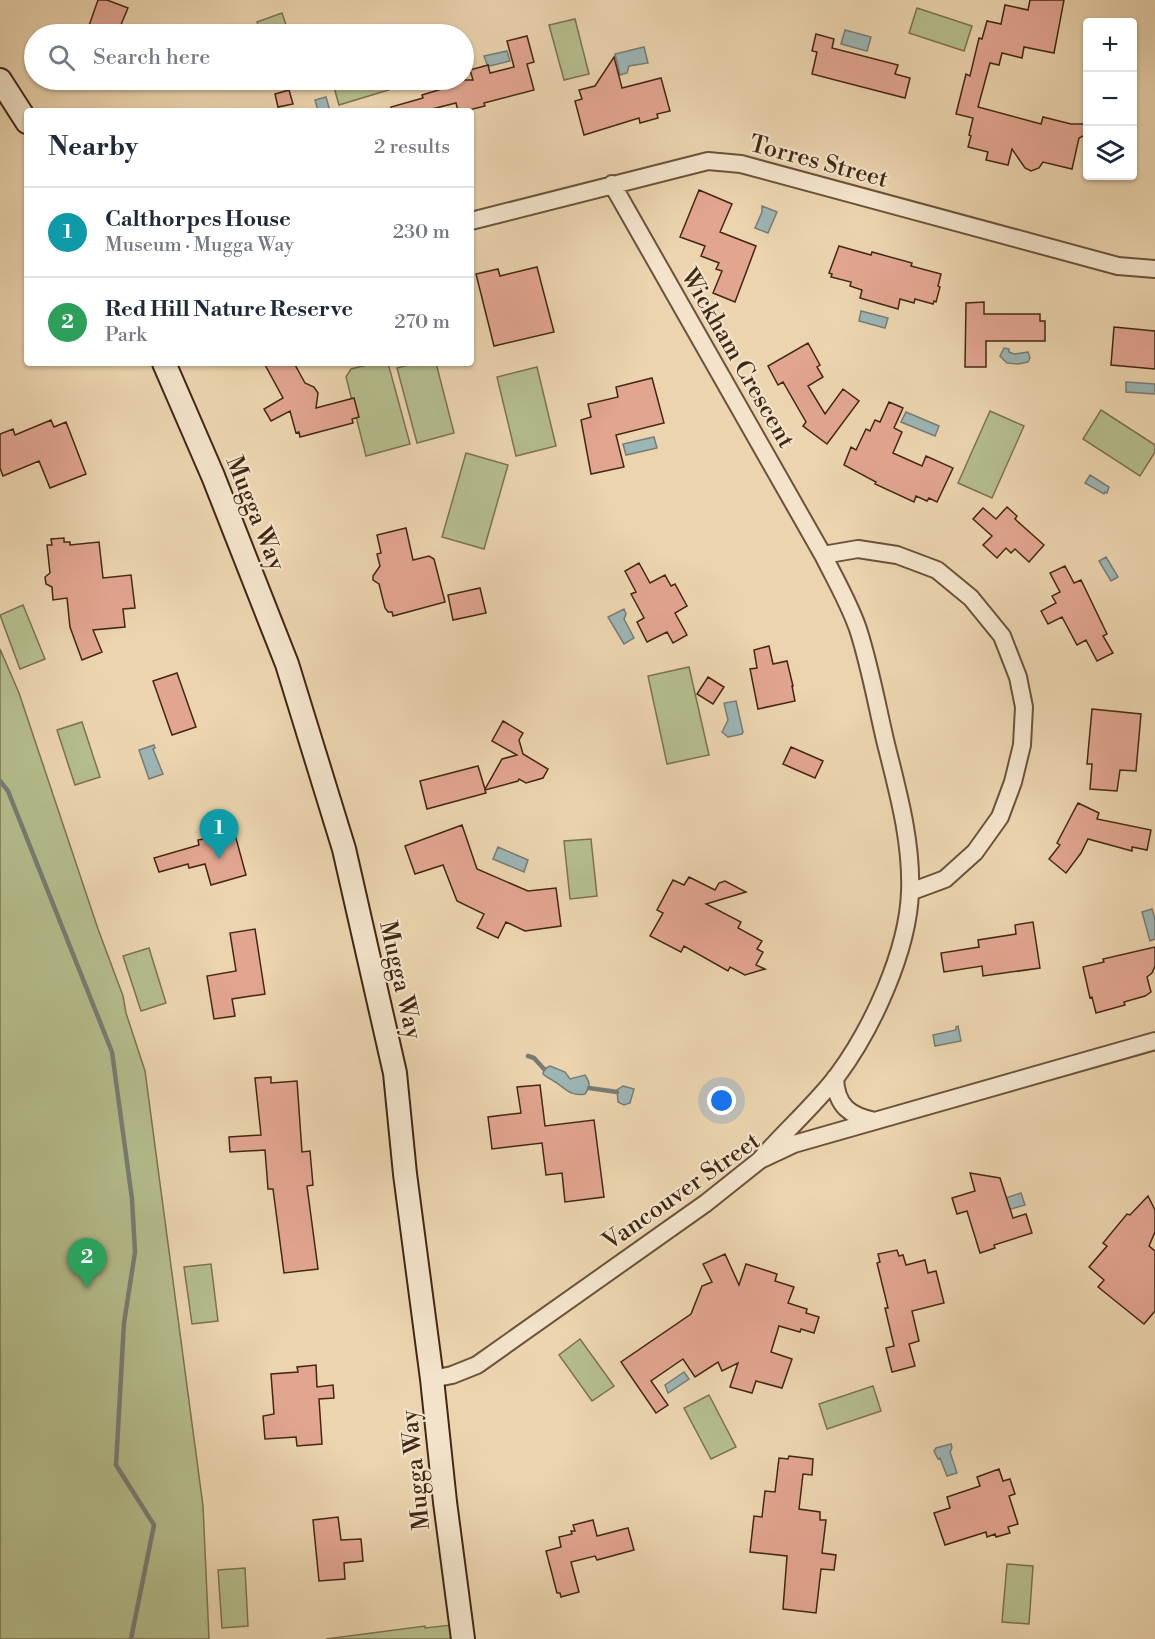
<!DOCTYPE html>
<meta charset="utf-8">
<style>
:root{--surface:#fff;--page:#f2f2f3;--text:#1f2937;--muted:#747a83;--line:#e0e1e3;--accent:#b45309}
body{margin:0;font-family:"Libre Bodoni",serif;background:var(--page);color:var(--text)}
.controls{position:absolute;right:18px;top:18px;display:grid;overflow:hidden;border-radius:6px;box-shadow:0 2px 4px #0004}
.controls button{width:54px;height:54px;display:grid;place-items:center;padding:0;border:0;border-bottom:2px solid var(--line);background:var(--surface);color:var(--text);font:30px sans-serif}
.you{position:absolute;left:722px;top:1101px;width:21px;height:21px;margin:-15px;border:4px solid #fff;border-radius:50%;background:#1a73e8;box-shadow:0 0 0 9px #1a73e833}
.badge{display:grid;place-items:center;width:39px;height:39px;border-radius:50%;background:var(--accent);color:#fff;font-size:20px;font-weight:700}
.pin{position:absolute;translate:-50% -50px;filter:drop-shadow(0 2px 3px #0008)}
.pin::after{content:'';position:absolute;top:32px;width:21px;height:18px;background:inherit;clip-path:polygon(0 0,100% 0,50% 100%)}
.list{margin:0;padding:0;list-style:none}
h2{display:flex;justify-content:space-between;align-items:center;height:78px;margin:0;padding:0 24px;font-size:26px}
h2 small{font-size:20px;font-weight:400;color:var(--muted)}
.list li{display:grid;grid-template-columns:39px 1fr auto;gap:18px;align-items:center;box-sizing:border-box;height:90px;padding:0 24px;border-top:2px solid var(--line)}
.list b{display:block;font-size:22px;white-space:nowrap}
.list p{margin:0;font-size:20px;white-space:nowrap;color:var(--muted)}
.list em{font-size:20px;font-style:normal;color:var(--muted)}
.icon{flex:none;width:33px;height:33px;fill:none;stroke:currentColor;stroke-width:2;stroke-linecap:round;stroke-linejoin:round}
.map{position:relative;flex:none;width:1155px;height:1639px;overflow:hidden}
.search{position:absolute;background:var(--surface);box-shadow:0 2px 4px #0004;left:24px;top:24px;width:450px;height:66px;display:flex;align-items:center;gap:15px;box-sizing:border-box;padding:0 21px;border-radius:33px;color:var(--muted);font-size:22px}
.panel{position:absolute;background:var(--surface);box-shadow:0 2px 4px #0004;left:24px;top:108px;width:450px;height:258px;border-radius:6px}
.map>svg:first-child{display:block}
.green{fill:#b5bd8c;stroke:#7c7250;stroke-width:1.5}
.water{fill:#9cb5b5;stroke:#787c75;stroke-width:1.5}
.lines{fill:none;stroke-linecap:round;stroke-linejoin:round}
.stream{stroke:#787c75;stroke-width:4.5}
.building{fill:#e2a590;stroke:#422714;stroke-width:1.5}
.minor-casing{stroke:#6c523a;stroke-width:20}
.secondary-casing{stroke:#422714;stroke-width:26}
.minor{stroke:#f2e3ca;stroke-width:16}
.secondary{stroke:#f2e3ca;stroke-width:22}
.labels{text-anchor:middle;stroke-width:4.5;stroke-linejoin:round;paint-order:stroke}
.street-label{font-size:24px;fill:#422714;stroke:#f2e3ca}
</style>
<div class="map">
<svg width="1155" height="1639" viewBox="0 0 1155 1639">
<rect width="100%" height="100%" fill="#ebd4ae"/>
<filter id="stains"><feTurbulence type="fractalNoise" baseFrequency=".00333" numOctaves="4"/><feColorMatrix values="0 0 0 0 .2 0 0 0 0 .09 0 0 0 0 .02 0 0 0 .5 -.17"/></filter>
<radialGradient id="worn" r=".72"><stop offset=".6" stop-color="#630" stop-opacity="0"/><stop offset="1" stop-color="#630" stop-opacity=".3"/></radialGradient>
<path class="green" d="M917 8 972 26 964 51 909 33Z
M282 13 289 34H261L257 22Z
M575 19 589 74 564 80 549 25Z
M332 80H392L395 88 339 105Z
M375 363H388L410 444 366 456 346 377 351 369Z
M416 363H436L454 433 417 443 397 368Z
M537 367 556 446 516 456 497 377Z
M1101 410 1155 445V452L1140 476 1083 439Z
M990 411 1024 426 992 498 958 483Z
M466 453 508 465 484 549 442 537Z
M23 605 45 659 20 669 0 615Z
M0 649 19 693 98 929 123 996 126 1013 145 1071 203 1506 209 1639H0Z
M689 667 709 755 667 764 648 676Z
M82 722 100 777 75 785 57 730Z
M591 839 597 896 570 899 564 841Z
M149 948 166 1003 141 1011 123 956Z
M211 1264 218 1321 192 1324 184 1267Z
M580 1339 614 1386 592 1401 559 1355Z
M873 1386 881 1411 827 1429 819 1404Z
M709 1395 736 1447 711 1459 684 1408Z
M1007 1564 1033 1566 1029 1624 1002 1622Z
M245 1568 248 1626 222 1628 218 1570Z
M452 1625 453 1639H326L425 1626V1628Z"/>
<path class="water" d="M845 30 871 37 867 51 841 44Z
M644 47 648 63 629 66 627 73 620 75 615 54Z
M507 51 510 61 490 66 487 64 484 56Z
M326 97 330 111H318L315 100Z
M762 206 777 212 768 233 755 228 762 212Z
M861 311 888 318 885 328 859 321Z
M1004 348 1009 349V352L1014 354 1028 352 1030 358 1028 362 1018 364 1007 363 1000 356Z
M1126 382 1155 384V394L1126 392Z
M906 412 939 426 935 436 901 422Z
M654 437 657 448 626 455 623 444Z
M1090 475 1109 487 1107 493 1105 492 1104 494 1085 483Z
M1106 557 1118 577 1111 581 1099 561Z
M624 609 626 614 624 619 634 638 624 644 608 617Z
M736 701 743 732 742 734 728 737 722 732 728 720 724 703Z
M154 745 155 748 153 749 163 774 149 779 139 750Z
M498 847 528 860 524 872 493 859Z
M1152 909 1155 919V939L1150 941 1142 912Z
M958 1026 961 1041 935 1046 933 1035 956 1030V1027Z
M550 1066 565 1072 570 1079 585 1075C590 1083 591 1086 585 1094 569 1097 565 1087 552 1080 549 1078 546 1077 543 1074L544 1069Z
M623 1086 634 1089 630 1103 624 1105 618 1102 617 1090Z
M1021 1193 1025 1205 1000 1212 996 1201Z
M684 1372 689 1379 668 1393 665 1385Z
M951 1444 952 1448 950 1452 957 1473 947 1476 940 1458 938 1459 934 1451 936 1448Z"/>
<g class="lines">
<path class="stream" d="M0 781 8 791 112 1052 132 1199 135 1252 124 1323 116 1465 154 1525 131 1639
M528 1056 534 1058 544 1069
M589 1088 617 1092"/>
</g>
<path class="building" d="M98 0H107L128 8 117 34H86Z
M1030 0H1064L1054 53 1024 47 1022 58 1002 53 999 65 990 63 978 107 1041 124 1043 117 1071 124H1083L1086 129 1085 135 1079 138 1072 169 1043 162 1039 168 1031 171 1025 168 1012 149 1008 165 986 160 988 152 968 147 971 136 969 135 973 118 956 114 966 74 970 76 979 38 982 39 987 21 1001 24 1005 5 1028 10Z
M816 34 834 39 832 48 898 65 895 74 910 78 905 98 812 74 817 52 812 51Z
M527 36 534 62 527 64 534 90 484 103 485 106 465 111H458L456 103 424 111H391V107L423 98 422 95 442 89 440 80H473L470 70 488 65 490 73 514 67 507 41Z
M614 57 622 88 661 78 670 111 657 114 658 118 640 123 639 118 584 135 575 101 582 99 579 90 595 86Z
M289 90 293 104 278 107 275 94Z
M699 190 732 204 720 232 756 246 735 302 713 293 722 271 716 269 719 263 701 256 705 246 680 237Z
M839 246 871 255 872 252 912 263 911 266 941 274 938 286 940 287 936 302 934 301 933 304 915 299 914 303 900 299 898 309 860 298 862 290 850 286 851 282 831 277 832 274 829 273Z
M537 267 554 332 494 346 476 274 498 269 500 276Z
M984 302V314H1040V321H1045V341H986V367H965L966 303Z
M1114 327 1155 331V369L1111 365Z
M808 343 820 365 817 367 823 377 808 386 825 414 843 389 859 401 827 444 803 426 806 422 783 382 778 385 768 366Z
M264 363H294L305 383 314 387 318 393 316 408 354 398 359 417 352 419 353 423 300 437 299 432 296 433 290 411 271 421 264 409 283 398Z
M652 378 664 423 616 435 624 467 591 474 581 420 591 417 588 404 618 397 616 387Z
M889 402 903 408 894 428 902 432 893 453 922 466 926 456 953 468 937 502 929 498 927 501 916 496 914 502 875 484 876 482 844 465 851 447 856 450 866 429 870 431 875 420 880 422Z
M51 420 54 427 66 422 86 474 50 488 39 461 3 476 0 468V434L13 429 15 435Z
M1007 507 1017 516 1015 519 1044 545 1029 562 1015 549 1011 553 1006 548 997 558 983 545 992 536 973 519 983 508 996 519Z
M406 528 413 560 429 556 434 559 445 602 393 616 392 612H388L385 608 379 584 373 580V576L380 566 377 554 381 553 377 535Z
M64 538V542H70V545L99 542 103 578 131 575 135 608 123 609 125 627 93 630 102 652 82 660 70 627 67 598 53 600 52 587 46 584 45 577 50 573 47 545H52L51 539Z
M639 563 650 583 665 575 671 586 675 584 687 606 675 613 687 635 673 643 667 632 647 642 637 622 644 618 631 594 636 592 625 571Z
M1065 566 1074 583 1081 580 1107 634 1103 636 1113 653 1097 661 1086 640 1077 645 1062 617 1048 624 1041 611 1056 603 1052 596 1060 592 1050 573Z
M480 588 486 613 453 620 448 595Z
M769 646 773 664 787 661 793 686H792L795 701 758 709 750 669 757 668 754 650Z
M177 673 196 727 172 735 153 681Z
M708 677 724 687 713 704 697 694Z
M1092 709 1141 714 1136 771 1120 770 1117 791 1090 789 1092 764H1087Z
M503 721 523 733 519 740 523 754 548 769 543 778 526 783 519 779 518 781 485 790 486 793 427 809 420 781 478 766 485 789 502 759 517 755 492 741Z
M791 747 823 761 815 778 783 764Z
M1078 803 1099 813 1097 819 1151 830 1147 850 1132 847V851L1088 839 1081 853 1066 873 1049 859 1060 845 1057 843Z
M462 825 477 869 528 891 556 888 561 926 525 931 506 922 498 938 477 928 484 914 457 901 443 865 415 874 405 846Z
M234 831 246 875 211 885 205 864 189 868 188 864 159 872 154 858 199 845 198 840 203 839 206 835 209 838 213 837Z
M689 877 715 890 719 883 725 881 746 892 706 904 741 922 738 928 762 941 757 949 763 952 756 965 765 969 745 975 730 967 728 971 684 946 681 952 650 936 663 913 657 910 673 880 684 885Z
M1033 922 1040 968 983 976 982 966 944 972 941 953 979 947 978 940 1016 934 1015 925Z
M255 929 265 994 232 999 235 1016 214 1019 207 976 236 971 230 933Z
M1155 947V966L1152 973 1147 977 1151 992 1145 996 1124 1002 1125 1005 1096 1013 1092 997 1090 998 1083 967 1104 962 1103 959Z
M271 1077V1083L297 1081 302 1152 310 1151 313 1185 307 1186 318 1269 284 1273 273 1189H268L265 1150 230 1152 229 1137 261 1135 255 1078Z
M540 1085 545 1126 594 1120 604 1197 565 1202 562 1173 546 1175 542 1143 492 1149 488 1117 521 1113 517 1087Z
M970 1173 1000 1178 1013 1218 1026 1214 1032 1233 994 1245 995 1248 980 1253 967 1211 957 1214 952 1198 975 1191Z
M1148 1196 1155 1210V1232L1149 1246 1155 1251V1311L1144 1324 1098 1287 1104 1280 1089 1267 1107 1246 1103 1243 1127 1214 1130 1215Z
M897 1250 899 1256 903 1255 906 1265 925 1260 928 1273 936 1271 944 1303 912 1311 919 1341 909 1344 915 1366 892 1372 886 1348 894 1346 885 1308H888L877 1263 880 1262 878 1254Z
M725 1254 739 1285 746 1264 777 1274 775 1281 794 1287 788 1303 807 1309 806 1313 819 1317 814 1333 801 1329 800 1332 779 1326 771 1352 792 1359 782 1388 756 1381 752 1393 730 1387 738 1363 722 1371 718 1362 695 1377 683 1359 651 1381 668 1405 656 1413 621 1362 691 1314 702 1286 712 1282 703 1264Z
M316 1365 317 1387 333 1385 334 1398 319 1399 322 1444 297 1446 296 1437 265 1439 263 1416 274 1414 271 1374 298 1372 297 1367Z
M789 1456 813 1459 812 1475 803 1474 799 1509 820 1512V1520H826L822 1553 836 1555 834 1570 821 1569 816 1613 783 1609 787 1556 750 1552 754 1516 762 1517 765 1491 775 1492 779 1458 788 1459Z
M999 1469 1003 1481 1010 1479 1015 1494 1009 1496 1018 1524 1008 1527 1010 1533 996 1537 995 1534 987 1537 986 1532 945 1545 934 1513 950 1508 947 1497 980 1486 977 1477Z
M338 1517 341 1540 361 1539 363 1561 344 1563 345 1579 319 1581 313 1520Z
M593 1520 597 1536 628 1528 634 1550 597 1560 595 1556 571 1562 579 1592 561 1597 560 1593H557L546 1551 561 1547 559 1537 572 1534 571 1531H575L573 1525Z"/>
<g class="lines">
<g class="minor-casing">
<path id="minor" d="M612 184 823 555C835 579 849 603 858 629 870 666 877 706 886 744 898 792 912 842 910 892 908 951 872 1029 837 1076 815 1105 784 1132 760 1160
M471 221 708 161 741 164 1118 266 1155 269
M823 555 858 549 897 555 937 570 971 598 1002 636 1018 677 1024 707 1022 745 1013 782 1000 817 975 852 945 879 910 892
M835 1078C836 1106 850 1116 875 1121
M432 1379 452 1375 477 1365 706 1203 760 1160 794 1144 1155 1041"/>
</g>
<g class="secondary-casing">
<path id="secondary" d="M0 80 27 122
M164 363 213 476 287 664 344 849 395 1073 405 1174 432 1379 445 1502 463 1639"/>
</g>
<use href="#minor" class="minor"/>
<use href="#secondary" class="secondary"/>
</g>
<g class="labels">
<g class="street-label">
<text transform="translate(819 161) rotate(15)" y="8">Torres Street</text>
<text transform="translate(738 358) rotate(60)" y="8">Wickham Crescent</text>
<text transform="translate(256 513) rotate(68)" y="8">Mugga Way</text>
<text transform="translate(401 980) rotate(77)" y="8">Mugga Way</text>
<text transform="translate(681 1191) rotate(-35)" y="8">Vancouver Street</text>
<text transform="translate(415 1470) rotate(-96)" y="8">Mugga Way</text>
</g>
</g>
<rect width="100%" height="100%" filter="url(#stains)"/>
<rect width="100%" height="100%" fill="url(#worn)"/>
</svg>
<div class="controls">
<button>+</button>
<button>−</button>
<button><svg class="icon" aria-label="layers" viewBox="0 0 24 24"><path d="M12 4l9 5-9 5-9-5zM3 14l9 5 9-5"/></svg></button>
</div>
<div class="you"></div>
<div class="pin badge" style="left:219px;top:859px;background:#0f9aa8">1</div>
<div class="pin badge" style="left:87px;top:1288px;background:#2e9e5b">2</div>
<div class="search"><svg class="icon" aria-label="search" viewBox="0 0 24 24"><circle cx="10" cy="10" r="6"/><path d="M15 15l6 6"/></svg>Search here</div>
<section class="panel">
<h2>Nearby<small>2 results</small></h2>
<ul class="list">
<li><span class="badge" style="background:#0f9aa8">1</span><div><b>Calthorpes House</b><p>Museum · Mugga Way</p></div><em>230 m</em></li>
<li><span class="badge" style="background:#2e9e5b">2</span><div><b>Red Hill Nature Reserve</b><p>Park</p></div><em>270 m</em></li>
</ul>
</section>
</div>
